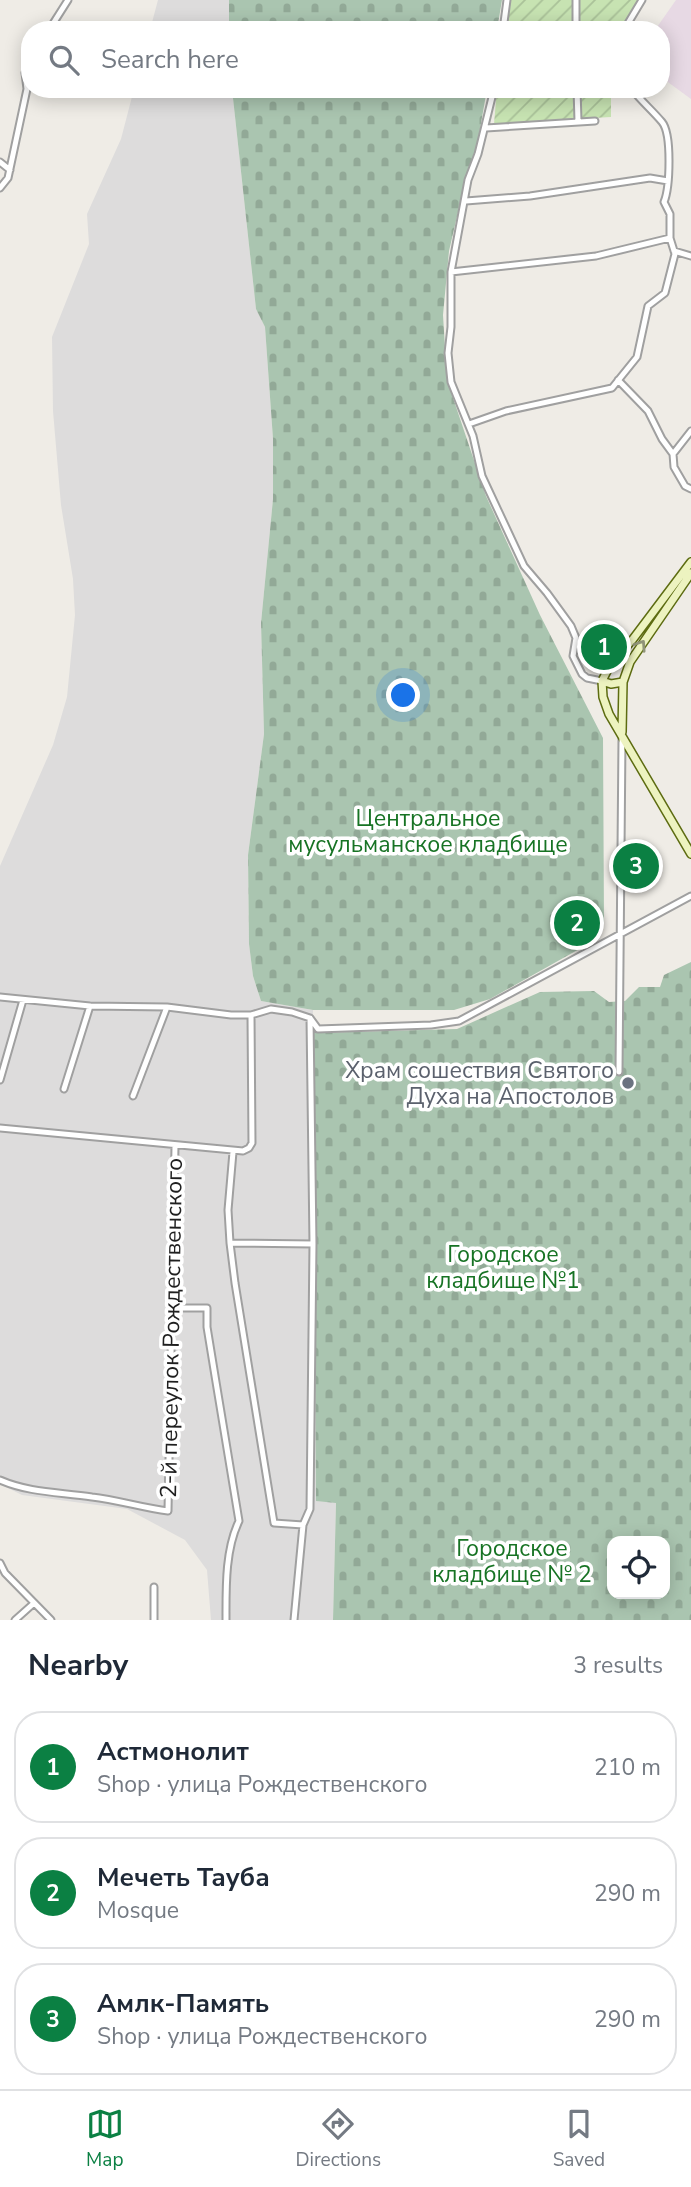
<!DOCTYPE html>
<meta charset="utf-8">
<style>
:root{--surface:#fff;--page:#f6f6f7;--text:#1f2937;--muted:#747a83;--line:#e0e1e3;--accent:#0b8043}
body{margin:0;font-family:"Nunito Sans",sans-serif;background:var(--page);color:var(--text)}
.controls{position:absolute;right:21px;bottom:21px;display:grid;overflow:hidden;border-radius:14px;box-shadow:0 4px 18px #0003}
.controls button{width:63px;height:63px;display:grid;place-items:center;padding:0;border:0;border-bottom:2px solid var(--line);background:var(--surface);color:var(--text);font:35px sans-serif}
.you{position:absolute;left:404px;top:696px;width:24px;height:24px;margin:-18px;border:5px solid #fff;border-radius:50%;background:#1a73e8;box-shadow:0 0 0 10px #1a73e833}
.badge{display:grid;place-items:center;width:46px;height:46px;border-radius:50%;background:var(--accent);color:#fff;font-size:23px;font-weight:700}
.pin{position:absolute;translate:-50% -50%;border:4px solid #fff;box-shadow:0 2px 7px #0006}
.list{margin:0;padding:0;list-style:none}
h2{display:flex;justify-content:space-between;align-items:center;height:91px;margin:0;padding:0 28px;font-size:30px}
h2 small{font-size:23px;font-weight:400;color:var(--muted)}
.list li{display:grid;grid-template-columns:46px 1fr auto;gap:21px;align-items:center;box-sizing:border-box;height:112px;margin:0 14px 14px;padding:0 14px;border:2px solid var(--line);border-radius:28px}
.list b{display:block;font-size:26px;white-space:nowrap}
.list p{margin:0;font-size:23px;white-space:nowrap;color:var(--muted)}
.list em{font-size:23px;font-style:normal;color:var(--muted)}
.icon{flex:none;width:38px;height:38px;fill:none;stroke:currentColor;stroke-width:2;stroke-linecap:round;stroke-linejoin:round}
.map{position:relative;flex:none;width:691px;height:1620px;overflow:hidden}
.search{position:absolute;background:var(--surface);box-shadow:0 4px 18px #0003;left:21px;right:21px;top:21px;height:77px;display:flex;align-items:center;gap:18px;box-sizing:border-box;padding:0 24px;border-radius:28px;color:var(--muted);font-size:26px}
.sheet{height:469px;background:var(--surface)}
nav{display:flex;justify-content:space-around;align-items:center;box-sizing:border-box;height:98px;border-top:2px solid var(--line);background:var(--surface);font-size:19px;color:var(--muted)}
nav a{display:grid;justify-items:center;gap:4px}
nav .on{color:var(--accent)}
.map>svg:first-child{display:block}
.residential{fill:#dddcdc}
.industrial{fill:#e7d9e4}
.cemetery{fill:url(#cemetery-stones);fill-rule:evenodd}
.garden{fill:url(#garden-furrows)}
.lines{fill:none;stroke-linecap:round;stroke-linejoin:round}
.street-casing{stroke:#a0a0a0;stroke-width:9}
.secondary-casing{stroke:#5d6c11;stroke-width:10}
.street{stroke:#fff;stroke-width:5}
.secondary{stroke:#edf3c0;stroke-width:7}
.oneway{stroke:#909478}
.worship-dot{fill:#6b7280;stroke:#fff;stroke-width:2.5}
.labels{text-anchor:middle;stroke-width:7;stroke-linejoin:round;paint-order:stroke}
.park-label{font-size:23px;fill:#177324;stroke:#fff}
.worship-label{font-size:23px;fill:#5b616d;stroke:#fff;text-anchor:end}
.street-label{font-size:23px;fill:#1f1f1f;stroke:#fff}
</style>
<div class="map">
<svg width="691" height="1620" viewBox="0 0 691 1620">
<defs>
<pattern id="cemetery-stones" width="16" height="16" patternUnits="userSpaceOnUse" patternTransform="scale(1.75)"><rect width="16" height="16" fill="#aac5b0"/><path d="M2 7V4a2 2 0 0 1 4 0v3zM10 15v-3a2 2 0 0 1 4 0v3z" fill="#92a997"/></pattern>
<pattern id="garden-furrows" width="10" height="10" patternUnits="userSpaceOnUse" patternTransform="scale(1.75)"><rect width="10" height="10" fill="#c7e3b2"/><path d="M-1 1l2-2M0 10L10 0M9 11l2-2" fill="none" stroke="#aac299"/></pattern>
</defs>
<rect width="100%" height="100%" fill="#efece6"/>
<path class="residential" d="M158 0H229V30H150Z
M134 89H232L256 309 265 327 273 439V499L261 623 264 734 248 855 249 944 253 976 261 1001 313 1010 316 1501 336 1502 333 1620H211L207 1570 185 1540 127 1509 22 1495 0 1484V866L53 745 67 697 75 615 73 579 61 505 53 411 52 337 89 244 87 214 121 139Z"/>
<path class="industrial" d="M676 0H691V99L661 77V30H655Z"/>
<path class="cemetery" d="M229 0H502L497 30H229Z
M232 89H487L476 152 467 173 449 251 443 315 447 380 486 496 540 615 603 738 604 922 581 948 490 999 454 1010H313L261 1001 253 976 249 944 248 855 264 734 261 623 273 499V439L265 327 256 309Z
M691 962V1620H333L336 1503 316 1501 313 1033 457 1029 540 992 594 991 609 1002 625 1001 639 987H660L664 975ZM612 1541H665V1594H612Z"/>
<path class="garden" d="M509 0H639L620 30H506Z
M497 89H611V117L494 124Z"/>
<g class="lines">
<g class="street-casing">
<path id="street" d="M576 0V30
M49 30 68 0
M503 30 507 0
M624 30 642 0
M494 89 478 154 468 180 451 272V327L448 353 451 382 473 436 482 476 524 566 547 593 571 626 576 638 573 656 582 674 587 678 602 681
M577 89 578 121
M486 128 595 121
M0 162 10 170
M0 188 8 178 27 89 25 73 30 58
M466 201 530 196 650 178 668 181
M674 251 691 256
M451 272 596 256 670 238
M618 380 648 411 662 439 673 454 674 467 685 486 691 489
M469 424 506 411 612 388 637 357 648 306 665 293 675 254 670 238V214L664 202C670 187 672 134 662 122 652 110 641 101 632 89
M673 454 691 431
M0 997 90 1006 167 1007 231 1015H251L271 1009 292 1012 310 1018 318 1029 431 1025 459 1021 691 896
M619 1072 622 739
M0 1080 23 1000
M64 1089 90 1006
M133 1096 167 1007
M0 1128 243 1151 249 1148 252 1143 251 1015
M233 1152 228 1210 230 1243 235 1283 274 1523 303 1525 310 1509 313 1244 310 1018
M230 1243 313 1244
M172 1308H207V1327L216 1382 239 1521C225 1550 226 1588 226 1620
M0 1480C30 1493 60 1492 92 1497 118 1500 143 1508 168 1511L175 1146
M0 1563 5 1573 51 1620
M15 1620 33 1604
M154 1620V1587
M294 1620 303 1525"/>
</g>
<g class="secondary-casing">
<path id="secondary" d="M691 562 633 639 609 667 602 681 603 697 609 714 691 854
M602 681 611 684 623 682
M622 732 623 682 630 662 691 573"/>
</g>
<use href="#street" class="street"/>
<use href="#secondary" class="secondary"/>
</g>
<defs><path id="oneway-chevron" d="M-2-3.5L2.5 0L-2 3.5" fill="none" stroke-width="1.6" stroke-linecap="round" stroke-linejoin="round" transform="scale(1.75)"/></defs>
<use class="oneway" href="#oneway-chevron" transform="translate(641 645) rotate(-56)"/>
<circle class="worship-dot" cx="628" cy="1083" r="7"/>
<g class="labels">
<g class="park-label">
<text x="428" y="826">Центральное<tspan x="428" dy="26">мусульманское кладбище</tspan></text>
<text x="503" y="1262">Городское<tspan x="503" dy="26">кладбище №1</tspan></text>
<text x="512" y="1556">Городское<tspan x="512" dy="26">кладбище № 2</tspan></text>
</g>
<g class="worship-label">
<text x="614" y="1078">Храм сошествия Святого<tspan x="614" dy="26">Духа на Апостолов</tspan></text>
</g>
<g class="street-label">
<text transform="translate(171 1328) rotate(-89)" y="8">2-й переулок Рождественского</text>
</g>
</g>
</svg>
<div class="controls">
<button><svg class="icon" aria-label="locate" viewBox="0 0 24 24"><circle cx="12" cy="12" r="6"/><path d="M12 2v4M12 18v4M2 12h4M18 12h4"/></svg></button>
</div>
<div class="you"></div>
<div class="pin badge" style="left:604px;top:647px">1</div>
<div class="pin badge" style="left:577px;top:923px">2</div>
<div class="pin badge" style="left:636px;top:866px">3</div>
<div class="search"><svg class="icon" aria-label="search" viewBox="0 0 24 24"><circle cx="10" cy="10" r="6"/><path d="M15 15l6 6"/></svg>Search here</div>
</div>
<section class="sheet">
<h2>Nearby<small>3 results</small></h2>
<ul class="list">
<li><span class="badge">1</span><div><b>Астмонолит</b><p>Shop · улица Рождественского</p></div><em>210 m</em></li>
<li><span class="badge">2</span><div><b>Мечеть Тауба</b><p>Mosque</p></div><em>290 m</em></li>
<li><span class="badge">3</span><div><b>Амлк-Память</b><p>Shop · улица Рождественского</p></div><em>290 m</em></li>
</ul>
</section>
<nav>
<a class="on"><svg class="icon" aria-label="map" viewBox="0 0 24 24"><path d="M3 6l6-2 6 2 6-2v14l-6 2-6-2-6 2zM9 4v14M15 6v14"/></svg>Map</a>
<a><svg class="icon" aria-label="directions" viewBox="0 0 24 24"><path d="M12 3l9 9-9 9-9-9zM9 14v-3h6M13 9l2 2-2 2"/></svg>Directions</a>
<a><svg class="icon" aria-label="saved" viewBox="0 0 24 24"><path d="M7 4h10v16l-5-4-5 4z"/></svg>Saved</a>
</nav>
